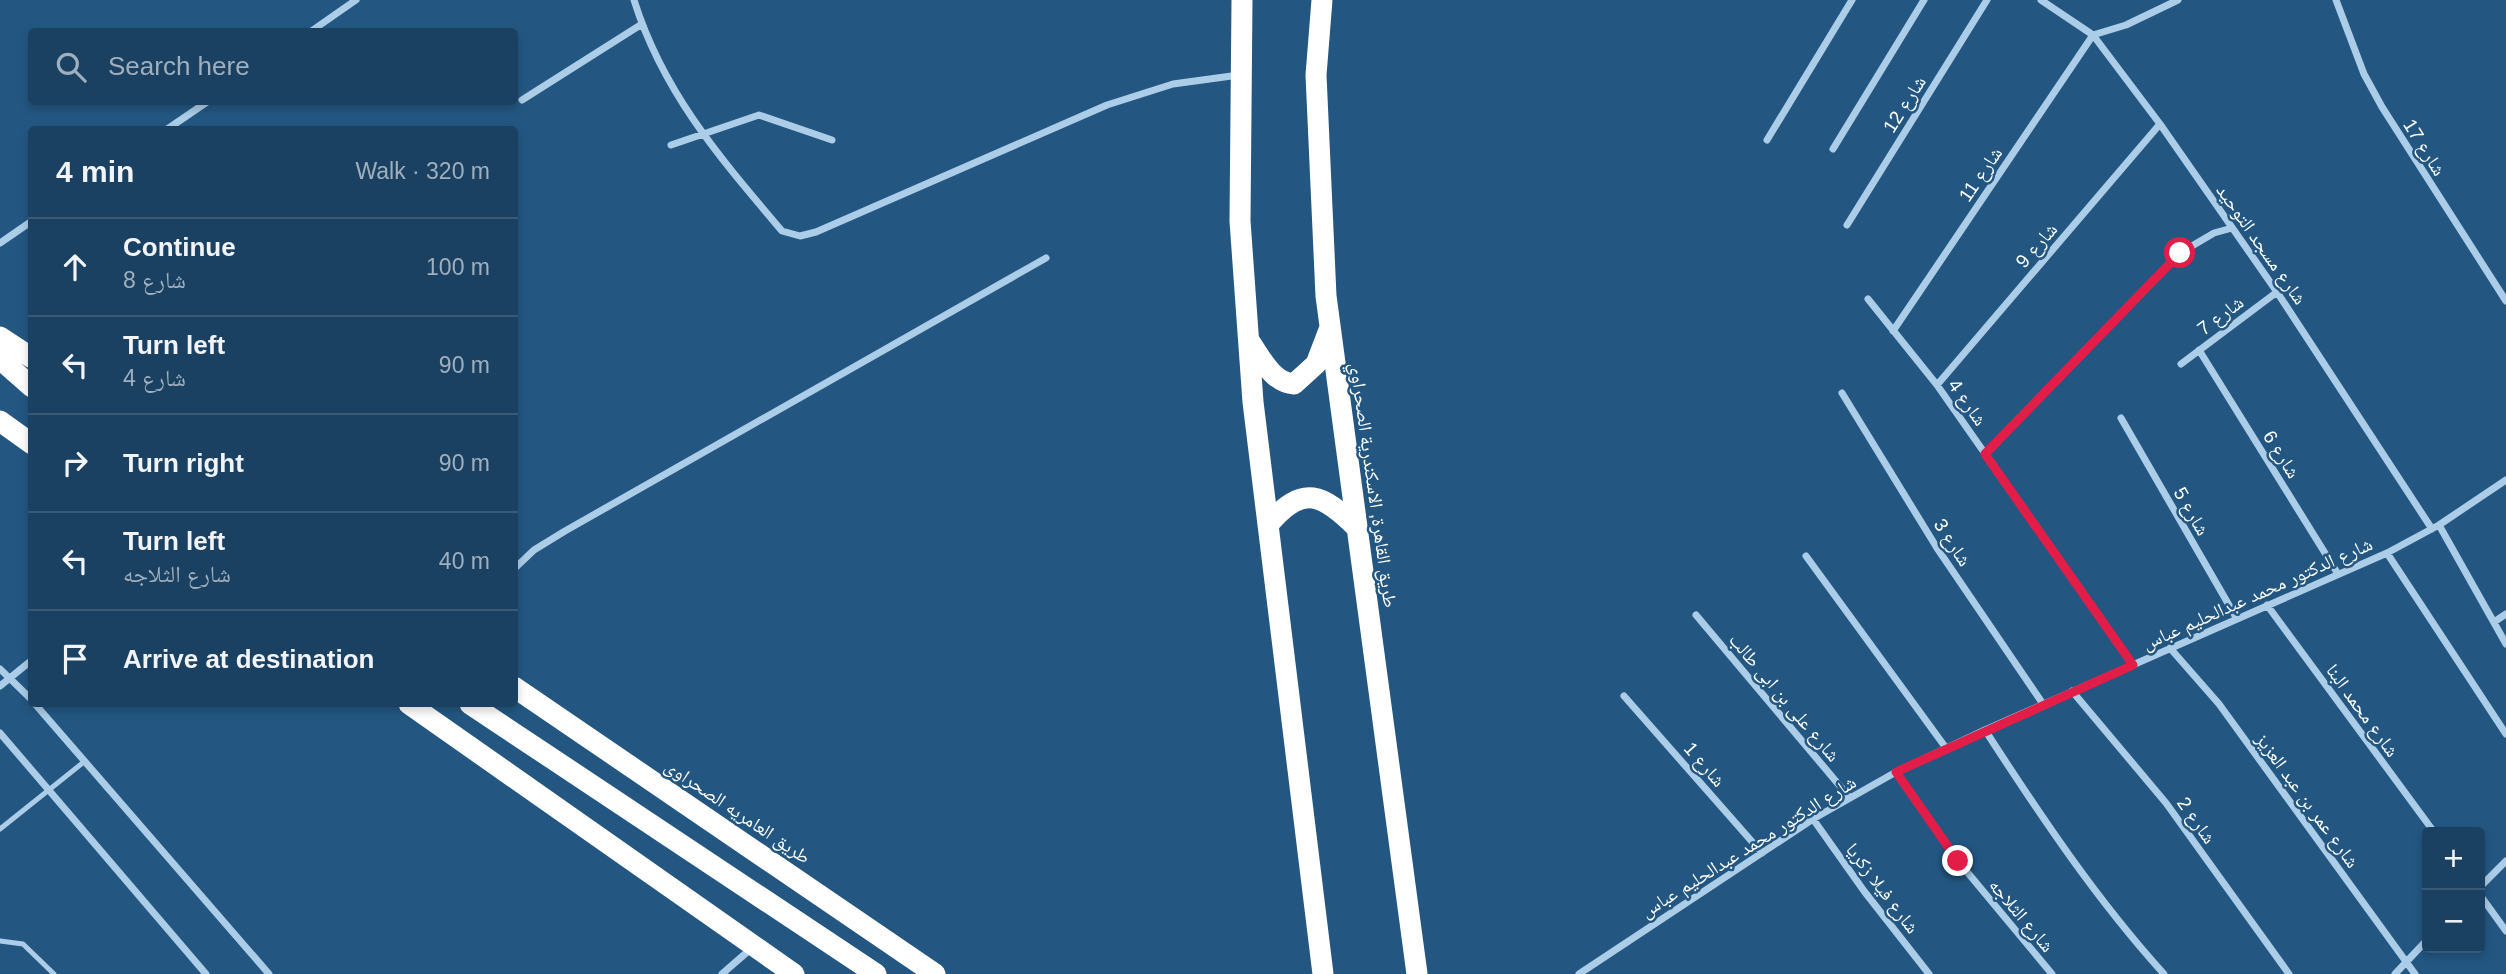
<!DOCTYPE html>
<meta charset="utf-8">
<style>
:root{--surface:#1a4162;--page:#234868;--text:#f1f3f6;--muted:#9fafbe;--line:#385a77}
body{margin:0;font-family:Arial,"Noto Naskh Arabic",sans-serif;background:var(--page);color:var(--text)}
.controls{position:absolute;right:21px;bottom:21px;display:grid;overflow:hidden;border-radius:7px;box-shadow:0 4px 10px #0003}
.controls button{width:63px;height:63px;display:grid;place-items:center;padding:0;border:0;border-bottom:2px solid var(--line);background:var(--surface);color:var(--text);font:35px sans-serif}
.stop{position:absolute;width:21px;height:21px;margin:-16px;border:5px solid #e11d48;border-radius:50%;background:#fff}
.stop.end{background:#e11d48;border-color:#fff;box-shadow:0 2px 7px #0008}
.list{margin:0;padding:0;list-style:none}
h2{display:flex;justify-content:space-between;align-items:center;height:91px;margin:0;padding:0 28px;font-size:30px}
h2 small{font-size:23px;font-weight:400;color:var(--muted)}
.list li{display:grid;grid-template-columns:46px 1fr auto;gap:21px;align-items:center;box-sizing:border-box;height:98px;padding:0 28px;border-top:2px solid var(--line)}
.list b{display:block;font-size:26px;white-space:nowrap}
.list p{margin:0;font-size:23px;white-space:nowrap;color:var(--muted)}
.list em{font-size:23px;font-style:normal;color:var(--muted)}
.icon{flex:none;width:38px;height:38px;fill:none;stroke:currentColor;stroke-width:2;stroke-linecap:round;stroke-linejoin:round}
.map{position:relative;flex:none;width:2506px;height:974px;overflow:hidden}
.search{position:absolute;background:var(--surface);box-shadow:0 4px 10px #0003;left:28px;top:28px;width:490px;height:77px;display:flex;align-items:center;gap:18px;box-sizing:border-box;padding:0 24px;border-radius:7px;color:var(--muted);font-size:26px}
.panel{position:absolute;background:var(--surface);box-shadow:0 4px 10px #0003;left:28px;top:126px;width:490px;height:581px;border-radius:7px}
.map>svg:first-child{display:block}
.lines{fill:none;stroke-linecap:round;stroke-linejoin:round}
.lane{stroke:#abcde7;stroke-width:5}
.street{stroke:#abcde7;stroke-width:7}
.highway{stroke:#fff;stroke-width:21}
.route{stroke:#e11d48;stroke-width:9}
.labels{text-anchor:middle;stroke-width:5;stroke-linejoin:round;paint-order:stroke}
.street-label{font-size:19px;fill:#fff;stroke:#235782}
</style>
<div class="map">
<svg width="2506" height="974" viewBox="0 0 2506 974">
<rect width="100%" height="100%" fill="#235782"/>
<g class="lines">
<path class="lane" d="M0 829 85 761
M0 941 23 944 54 974"/>
<path class="street" d="M634 0C663 93 721 159 782 231L800 236 816 232 1107 105 1173 84 1239 75
M2041 0 2093 35 2160 124 2277 292 2432 529
M2336 0 2364 74 2382 107 2506 301
M310 32 356 0
M522 100 642 24
M166 130 207 102
M1767 140 1852 0
M671 145 759 115 832 140
M1833 149 1924 0
M1847 225 1987 0
M0 243 32 221
M1868 299 1937 385 2133 665
M1893 331 2093 35 2126 25 2178 0
M2199 350 2338 574
M2181 364 2277 292
M1937 385 2160 124
M1842 393 1937 548 2043 704
M2121 418 2237 619
M1985 454 2180 253 2214 233 2232 228
M2439 525 2506 644
M2387 553 2506 734
M1806 556 1946 748
M514 569 534 550 565 531 1046 258
M2267 605 2434 832
M1696 615 1850 798
M2494 622 2506 614
M2170 648 2219 704 2415 974
M0 669 32 700
M0 686 32 660
M2072 691 2166 803 2289 974
M1624 696 1762 853
M35 704 269 974
M1985 730C2040 815 2096 899 2164 974
M0 733 206 974
M1896 772 1958 861 2052 974
M1813 819 1864 891 1929 974
M2480 887 2506 861
M2480 895 2506 931
M722 974 753 947
M1579 974 1813 819 1896 772 1985 730 2387 553 2439 525 2506 480
M2395 974 2427 940"/>
<path class="highway" d="M1242 0 1240 221 1253 402 1323 974
M1322 0 1316 75 1326 296 1417 974
M0 337 32 358
M1250 342C1261 358 1273 383 1294 384L1316 364 1329 330
M0 359 32 387
M0 421 32 444
M1268 525C1303 483 1323 494 1357 528
M514 687 935 974
M409 704 794 974
M470 704 876 974"/>
</g>
<g class="lines">
<path class="route" d="M1958 861 1896 772 2133 665 1985 454 2180 253"/>
</g>
<g class="labels">
<g class="street-label">
<text transform="translate(1904 104) rotate(-58)" y="7">شارع 12</text>
<text transform="translate(2425 147) rotate(58)" y="7">شارع 17</text>
<text transform="translate(1980 174) rotate(-56)" y="7">شارع 11</text>
<text transform="translate(2262 244) rotate(55)" y="7">شارع مسجد التوحيد</text>
<text transform="translate(2036 245) rotate(-49)" y="7">شارع 9</text>
<text transform="translate(2220 315) rotate(-37)" y="7">شارع 7</text>
<text transform="translate(1968 402) rotate(55)" y="7">شارع 4</text>
<text transform="translate(2282 454) rotate(58)" y="7">شارع 6</text>
<text transform="translate(1374 485) rotate(82)" y="7">طريق القاهرة, الاسكندرية الصحراوي</text>
<text transform="translate(2192 511) rotate(60)" y="7">شارع 5</text>
<text transform="translate(1953 542) rotate(57)" y="7">شارع 3</text>
<text transform="translate(2257 593) rotate(-24)" y="7">شارع الدكتور محمد عبدالحليم عباس</text>
<text transform="translate(1785 697) rotate(50)" y="7">شارع على بن ابى طالب</text>
<text transform="translate(2363 710) rotate(54)" y="7">شارع محمد البنا</text>
<text transform="translate(1705 764) rotate(49)" y="7">شارع 1</text>
<text transform="translate(2308 800) rotate(54)" y="7">شارع عمر بن عبد العزيز</text>
<text transform="translate(738 811) rotate(34)" y="7">طريق العامريه الصحراوى</text>
<text transform="translate(2197 820) rotate(55)" y="7">شارع 2</text>
<text transform="translate(1748 846) rotate(-32)" y="7">شارع الدكتور محمد عبدالحليم عباس</text>
<text transform="translate(1883 888) rotate(53)" y="7">شارع فيلا زكريا</text>
<text transform="translate(2022 915) rotate(50)" y="7">شارع الثلاجه</text>
</g>
</g>
</svg>
<div class="controls">
<button>+</button>
<button>−</button>
</div>
<div class="stop" style="left:2180px;top:253px"></div>
<div class="stop end" style="left:1958px;top:861px"></div>
<div class="search"><svg class="icon" aria-label="search" viewBox="0 0 24 24"><circle cx="10" cy="10" r="6"/><path d="M15 15l6 6"/></svg>Search here</div>
<section class="panel">
<h2>4 min<small>Walk · 320 m</small></h2>
<ul class="list">
<li><svg class="icon" aria-label="ahead" viewBox="0 0 24 24"><path d="M12 20V5M6 11l6-6 6 6"/></svg><div><b>Continue</b><p>شارع 8</p></div><em>100 m</em></li>
<li><svg class="icon" aria-label="left" viewBox="0 0 24 24"><path d="M17 20v-9H6M10 6l-5 5 5 5"/></svg><div><b>Turn left</b><p>شارع 4</p></div><em>90 m</em></li>
<li><svg class="icon" aria-label="right" viewBox="0 0 24 24"><path d="M7 20v-9h11M14 6l5 5-5 5"/></svg><div><b>Turn right</b></div><em>90 m</em></li>
<li><svg class="icon" aria-label="left" viewBox="0 0 24 24"><path d="M17 20v-9H6M10 6l-5 5 5 5"/></svg><div><b>Turn left</b><p>شارع الثلاجه</p></div><em>40 m</em></li>
<li><svg class="icon" aria-label="arrive" viewBox="0 0 24 24"><path d="M6 21V4h12l-3 4 3 4H6"/></svg><div><b>Arrive at destination</b></div></li>
</ul>
</section>
</div>
